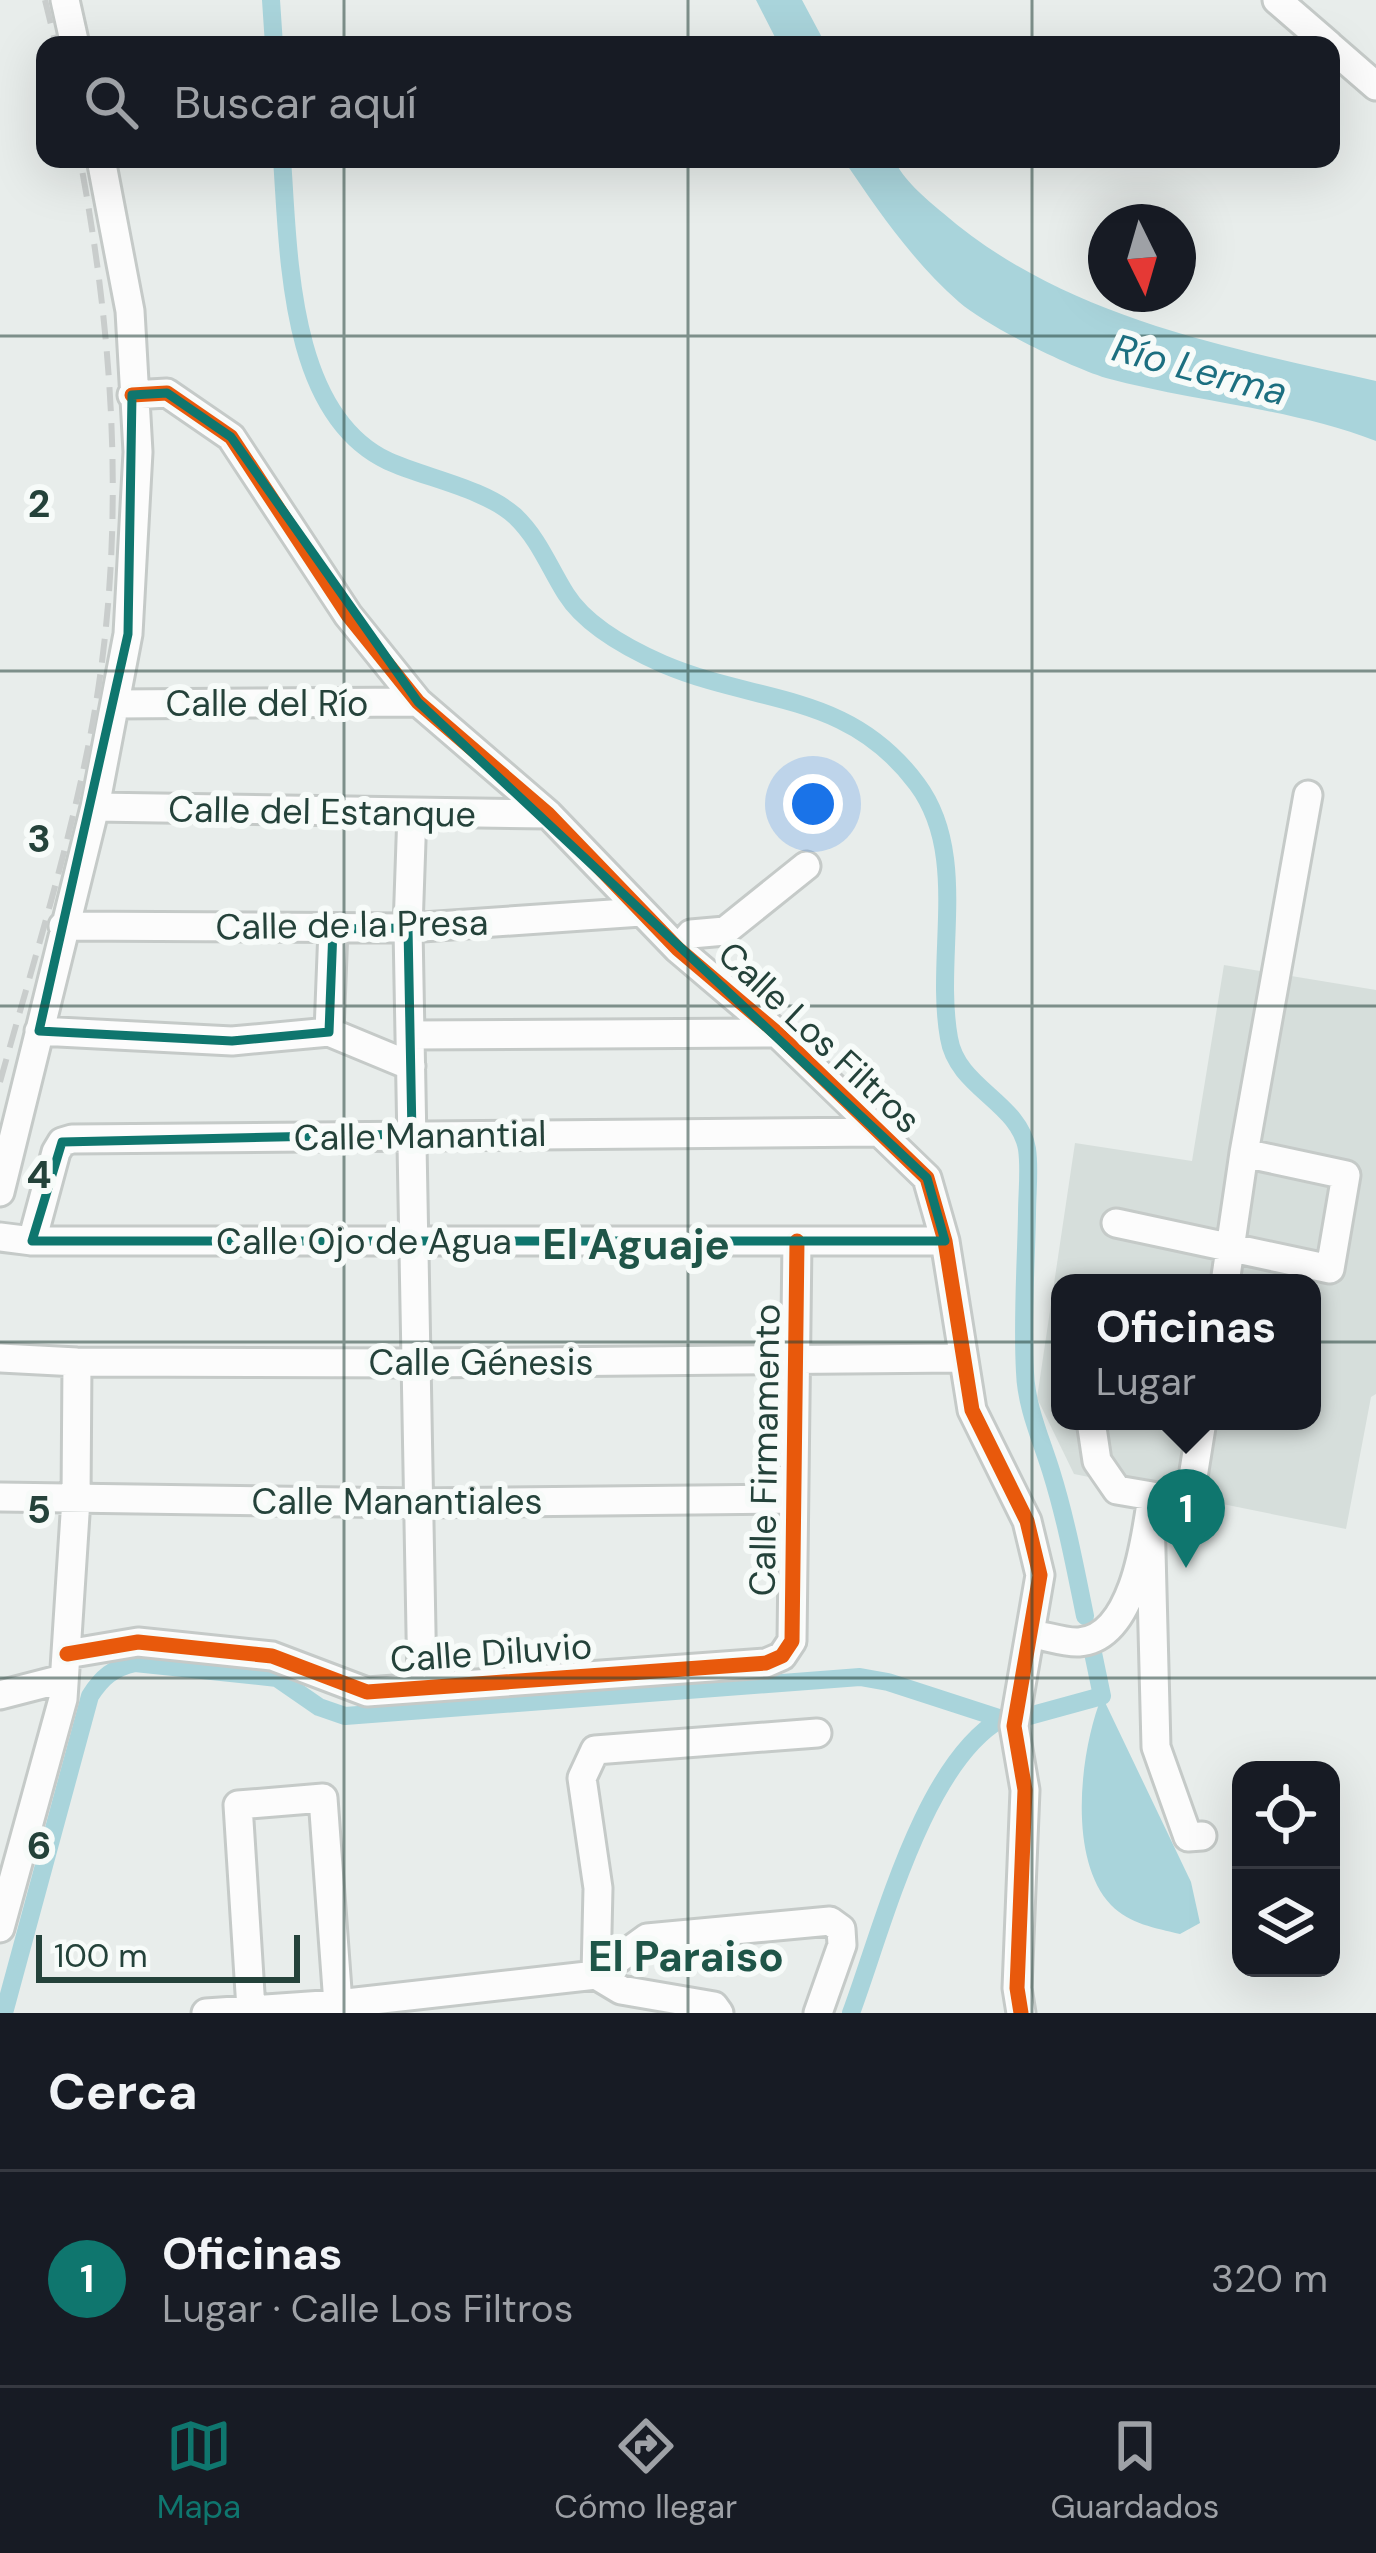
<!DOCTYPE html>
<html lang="es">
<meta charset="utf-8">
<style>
:root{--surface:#171b24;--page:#20242c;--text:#f1f3f6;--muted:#9ea1a6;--line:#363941;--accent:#0f766e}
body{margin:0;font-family:"DM Sans",sans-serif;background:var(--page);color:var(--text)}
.controls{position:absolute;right:36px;bottom:36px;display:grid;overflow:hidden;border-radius:24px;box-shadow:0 12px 48px #0002}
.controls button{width:108px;height:108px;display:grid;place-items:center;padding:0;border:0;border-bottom:3px solid var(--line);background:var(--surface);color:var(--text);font:60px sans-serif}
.compass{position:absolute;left:1088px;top:204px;width:108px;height:108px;border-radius:50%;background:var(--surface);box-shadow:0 12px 48px #0002;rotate:175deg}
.scale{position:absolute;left:36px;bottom:30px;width:264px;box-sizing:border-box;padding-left:12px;border:6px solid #24423a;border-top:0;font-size:33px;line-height:42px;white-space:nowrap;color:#24423a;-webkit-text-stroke:9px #f7fbf9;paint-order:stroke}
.you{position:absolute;left:813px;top:804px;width:42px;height:42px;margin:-30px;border:9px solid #fff;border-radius:50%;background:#1a73e8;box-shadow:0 0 0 18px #1a73e833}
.badge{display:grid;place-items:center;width:78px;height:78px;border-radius:50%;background:var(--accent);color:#fff;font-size:39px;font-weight:700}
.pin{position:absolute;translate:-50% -99px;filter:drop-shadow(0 3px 6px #0008)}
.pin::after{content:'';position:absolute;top:63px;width:42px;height:36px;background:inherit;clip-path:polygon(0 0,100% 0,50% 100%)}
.popup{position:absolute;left:1051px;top:1274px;width:270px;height:156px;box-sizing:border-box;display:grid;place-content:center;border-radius:24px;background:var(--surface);filter:drop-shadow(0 3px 9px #0005);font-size:39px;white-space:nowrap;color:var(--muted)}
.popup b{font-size:45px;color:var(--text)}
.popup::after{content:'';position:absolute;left:50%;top:100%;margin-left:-24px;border:24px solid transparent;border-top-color:var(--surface)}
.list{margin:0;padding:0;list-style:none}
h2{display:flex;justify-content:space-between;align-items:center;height:156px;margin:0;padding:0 48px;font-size:51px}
h2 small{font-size:39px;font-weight:400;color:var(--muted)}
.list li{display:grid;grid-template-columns:78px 1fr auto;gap:36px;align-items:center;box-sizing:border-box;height:216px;padding:0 48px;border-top:3px solid var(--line)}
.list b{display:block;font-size:45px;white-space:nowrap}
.list p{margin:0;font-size:39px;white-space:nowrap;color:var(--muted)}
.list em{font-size:39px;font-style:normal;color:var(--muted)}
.icon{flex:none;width:66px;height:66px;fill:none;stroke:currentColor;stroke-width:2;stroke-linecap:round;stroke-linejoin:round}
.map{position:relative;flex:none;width:1376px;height:2013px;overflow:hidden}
.search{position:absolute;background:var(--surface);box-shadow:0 12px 48px #0002;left:36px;right:36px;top:36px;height:132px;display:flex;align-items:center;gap:30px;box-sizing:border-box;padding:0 42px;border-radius:24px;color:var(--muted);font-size:45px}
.sheet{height:372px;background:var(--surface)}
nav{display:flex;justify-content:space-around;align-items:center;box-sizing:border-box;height:168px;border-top:3px solid var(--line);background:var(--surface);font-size:33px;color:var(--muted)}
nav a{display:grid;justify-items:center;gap:6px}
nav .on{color:var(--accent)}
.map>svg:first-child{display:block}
.built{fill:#d6dedb;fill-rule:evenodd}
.water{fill:#a9d4db}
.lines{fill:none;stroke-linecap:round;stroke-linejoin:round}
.canal{stroke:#a9d4db;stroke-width:18}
.minor-casing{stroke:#c5cac8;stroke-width:33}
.minor{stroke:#fcfcfc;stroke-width:27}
.rail{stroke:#c9cdcc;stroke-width:6;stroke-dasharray:24 12;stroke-linecap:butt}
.cycleway-casing{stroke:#f7fbf9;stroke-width:22}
.cycleway{stroke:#e8590c;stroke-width:15}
.marked{fill:none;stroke:#0f766e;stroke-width:9;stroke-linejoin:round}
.grid{fill:none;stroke:#24423a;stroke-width:3;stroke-opacity:0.55}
.labels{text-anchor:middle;stroke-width:12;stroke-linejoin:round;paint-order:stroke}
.street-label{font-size:36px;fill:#24423a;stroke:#f7fbf9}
.water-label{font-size:39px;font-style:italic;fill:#1c6f80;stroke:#f7fbf9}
.quarter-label{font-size:42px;font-weight:bold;fill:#1f5548;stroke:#f7fbf9}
.grid-label{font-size:39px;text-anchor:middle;font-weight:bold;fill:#24423a;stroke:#f7fbf9;stroke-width:12;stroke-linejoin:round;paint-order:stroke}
</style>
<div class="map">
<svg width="1376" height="2013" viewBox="0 0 1376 2013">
<rect width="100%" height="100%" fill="#e8edeb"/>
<path class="built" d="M1224 965 1376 990V1394L1371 1397 1346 1529 1074 1474 1037 1398 1075 1143 1192 1161ZM1060 1283H1312V1421H1060Z"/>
<path class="water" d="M756 0H802L826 45H779Z
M843 159H894C903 180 925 198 943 213 1063 317 1225 347 1376 381V441C1290 408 1195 402 1106 378 1070 367 988 327 959 302 913 262 877 209 843 159Z
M1102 1696 1191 1882 1200 1923 1180 1934C1155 1928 1130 1924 1111 1905 1067 1859 1080 1750 1102 1696Z"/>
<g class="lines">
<path class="canal" d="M271 0 274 45
M282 159C289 254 288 414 388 461 425 478 484 488 515 516 539 539 549 567 566 594 586 626 629 649 663 664 759 705 848 691 917 784 970 855 934 955 949 1038 957 1088 1019 1102 1027 1149 1030 1169 1027 1193 1027 1214 1026 1266 1022 1320 1025 1372 1026 1406 1041 1439 1051 1471 1066 1519 1075 1567 1085 1616
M1029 1716 1102 1696 1092 1648
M4 2013 90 1696C102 1677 113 1668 135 1663L277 1678 319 1707 345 1716 860 1677 888 1682 1002 1719
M851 2013C882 1930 923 1764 1001 1719"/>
<g class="minor-casing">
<path id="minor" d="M65 0 75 45
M1277 0 1329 45
M1331 47 1376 86
M132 395 167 393 231 437 348 615 418 702 548 814 678 949 777 1033 927 1178 945 1241 972 1410 1027 1521 1040 1575 1014 1726 1025 1790 1017 1988 1021 2013
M116 704 418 702
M95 807 548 814
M412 812 408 928 422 1685
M63 926 408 928 641 912
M678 949 691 934 725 931 806 866
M39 1031 232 1041 329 1032 411 1066
M329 1032 333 929
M410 1035 777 1033
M0 1192 95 807 128 634 138 452 130 311 101 159
M1116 1223 1330 1269 1346 1175 1244 1153
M0 1237 32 1241H945
M32 1241 56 1152 62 1142 72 1139 881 1132
M1225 1283 1244 1153 1308 795
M0 1358 77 1362 416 1363 961 1358
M1091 1421 1097 1461 1117 1490 1152 1496
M0 1497 417 1503 793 1499
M1150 1512 1156 1747 1188 1837 1202 1836
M1032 1634C1046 1636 1065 1643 1079 1642 1134 1638 1146 1538 1152 1496L1189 1502 1202 1421
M67 1654 138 1642 272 1656 367 1692 766 1663 782 1656 792 1641 797 1241
M0 1695 62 1679
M0 1928 63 1699 76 1499 77 1362
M596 1975 598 1888 582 1778 595 1750 817 1733
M596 1975 621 1990 714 2006 719 2013
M251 2009 238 1805 323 1798 338 2004
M206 2013 338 2004 596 1975 647 1938 830 1921 841 1929 842 1945 818 2013"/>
</g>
<use href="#minor" class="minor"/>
<path class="rail" d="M45 0 56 45
M0 1082C33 963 71 843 93 721 126 534 115 345 80 159"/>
<g class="cycleway-casing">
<path id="cycleway" d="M132 395 167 393 231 437 348 615 418 702 548 814 678 949 777 1033 927 1178 945 1241 972 1410 1027 1521 1040 1575 1014 1726 1025 1790 1017 1988 1021 2013
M67 1654 138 1642 272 1656 367 1692 766 1663 782 1656 792 1641 797 1241"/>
</g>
<use href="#cycleway" class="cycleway"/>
</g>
<path class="marked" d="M167 393 231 437 418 702 927 1178 945 1241H32L62 1142 412 1134 408 928 333 929 329 1032 232 1041 39 1031 128 634 132 395Z"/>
<path class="grid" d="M344 0V45M688 0V45M1032 0V45M344 159V2013M688 159V2013M1032 159V2013M0 336H1376M0 671H1376M0 1006H1376M0 1342H1376M0 1678H1376"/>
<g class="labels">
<g class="street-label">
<text x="267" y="716">Calle del Río</text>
<text transform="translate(322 811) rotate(1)" y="13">Calle del Estanque</text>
<text transform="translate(352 924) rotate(-1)" y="13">Calle de la Presa</text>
<text transform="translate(820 1037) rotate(43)" y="13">Calle Los Filtros</text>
<text transform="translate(420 1135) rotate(-1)" y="13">Calle Manantial</text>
<text x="364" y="1254">Calle Ojo de Agua</text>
<text x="481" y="1375">Calle Génesis</text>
<text transform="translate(764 1450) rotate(-89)" y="13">Calle Firmamento</text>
<text x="397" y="1514">Calle Manantiales</text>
<text transform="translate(491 1652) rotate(-4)" y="13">Calle Diluvio</text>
</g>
<g class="water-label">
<text transform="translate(1200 369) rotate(15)" y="14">Río Lerma</text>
</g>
<g class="quarter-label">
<text x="636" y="1259">El Aguaje</text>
<text x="686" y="1971">El Paraiso</text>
</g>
</g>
<g class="grid-label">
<text x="39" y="517">2</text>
<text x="39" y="852">3</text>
<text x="39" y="1188">4</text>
<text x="39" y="1523">5</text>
<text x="39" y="1859">6</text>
</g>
</svg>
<div class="controls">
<button><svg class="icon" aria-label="locate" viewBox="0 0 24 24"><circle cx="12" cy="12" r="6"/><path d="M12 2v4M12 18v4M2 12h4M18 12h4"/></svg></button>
<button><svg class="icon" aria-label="layers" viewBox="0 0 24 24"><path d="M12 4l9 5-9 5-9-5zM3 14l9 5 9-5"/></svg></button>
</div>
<svg class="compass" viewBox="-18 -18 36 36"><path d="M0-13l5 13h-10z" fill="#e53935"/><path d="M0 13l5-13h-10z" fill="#9ea1a6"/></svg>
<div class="scale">100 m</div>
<div class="you"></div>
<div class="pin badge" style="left:1186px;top:1568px">1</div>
<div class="popup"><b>Oficinas</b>Lugar</div>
<div class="search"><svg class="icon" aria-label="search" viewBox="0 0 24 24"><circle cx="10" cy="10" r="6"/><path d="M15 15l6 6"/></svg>Buscar aquí</div>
</div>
<section class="sheet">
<h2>Cerca<small></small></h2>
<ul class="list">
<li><span class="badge">1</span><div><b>Oficinas</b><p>Lugar · Calle Los Filtros</p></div><em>320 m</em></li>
</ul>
</section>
<nav>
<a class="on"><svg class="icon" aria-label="map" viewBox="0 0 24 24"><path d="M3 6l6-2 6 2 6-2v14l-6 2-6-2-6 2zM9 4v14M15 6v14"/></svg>Mapa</a>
<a><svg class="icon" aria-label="directions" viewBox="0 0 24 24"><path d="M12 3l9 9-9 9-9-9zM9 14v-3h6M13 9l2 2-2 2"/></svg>Cómo llegar</a>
<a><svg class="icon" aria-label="saved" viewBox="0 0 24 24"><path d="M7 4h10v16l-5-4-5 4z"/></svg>Guardados</a>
</nav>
